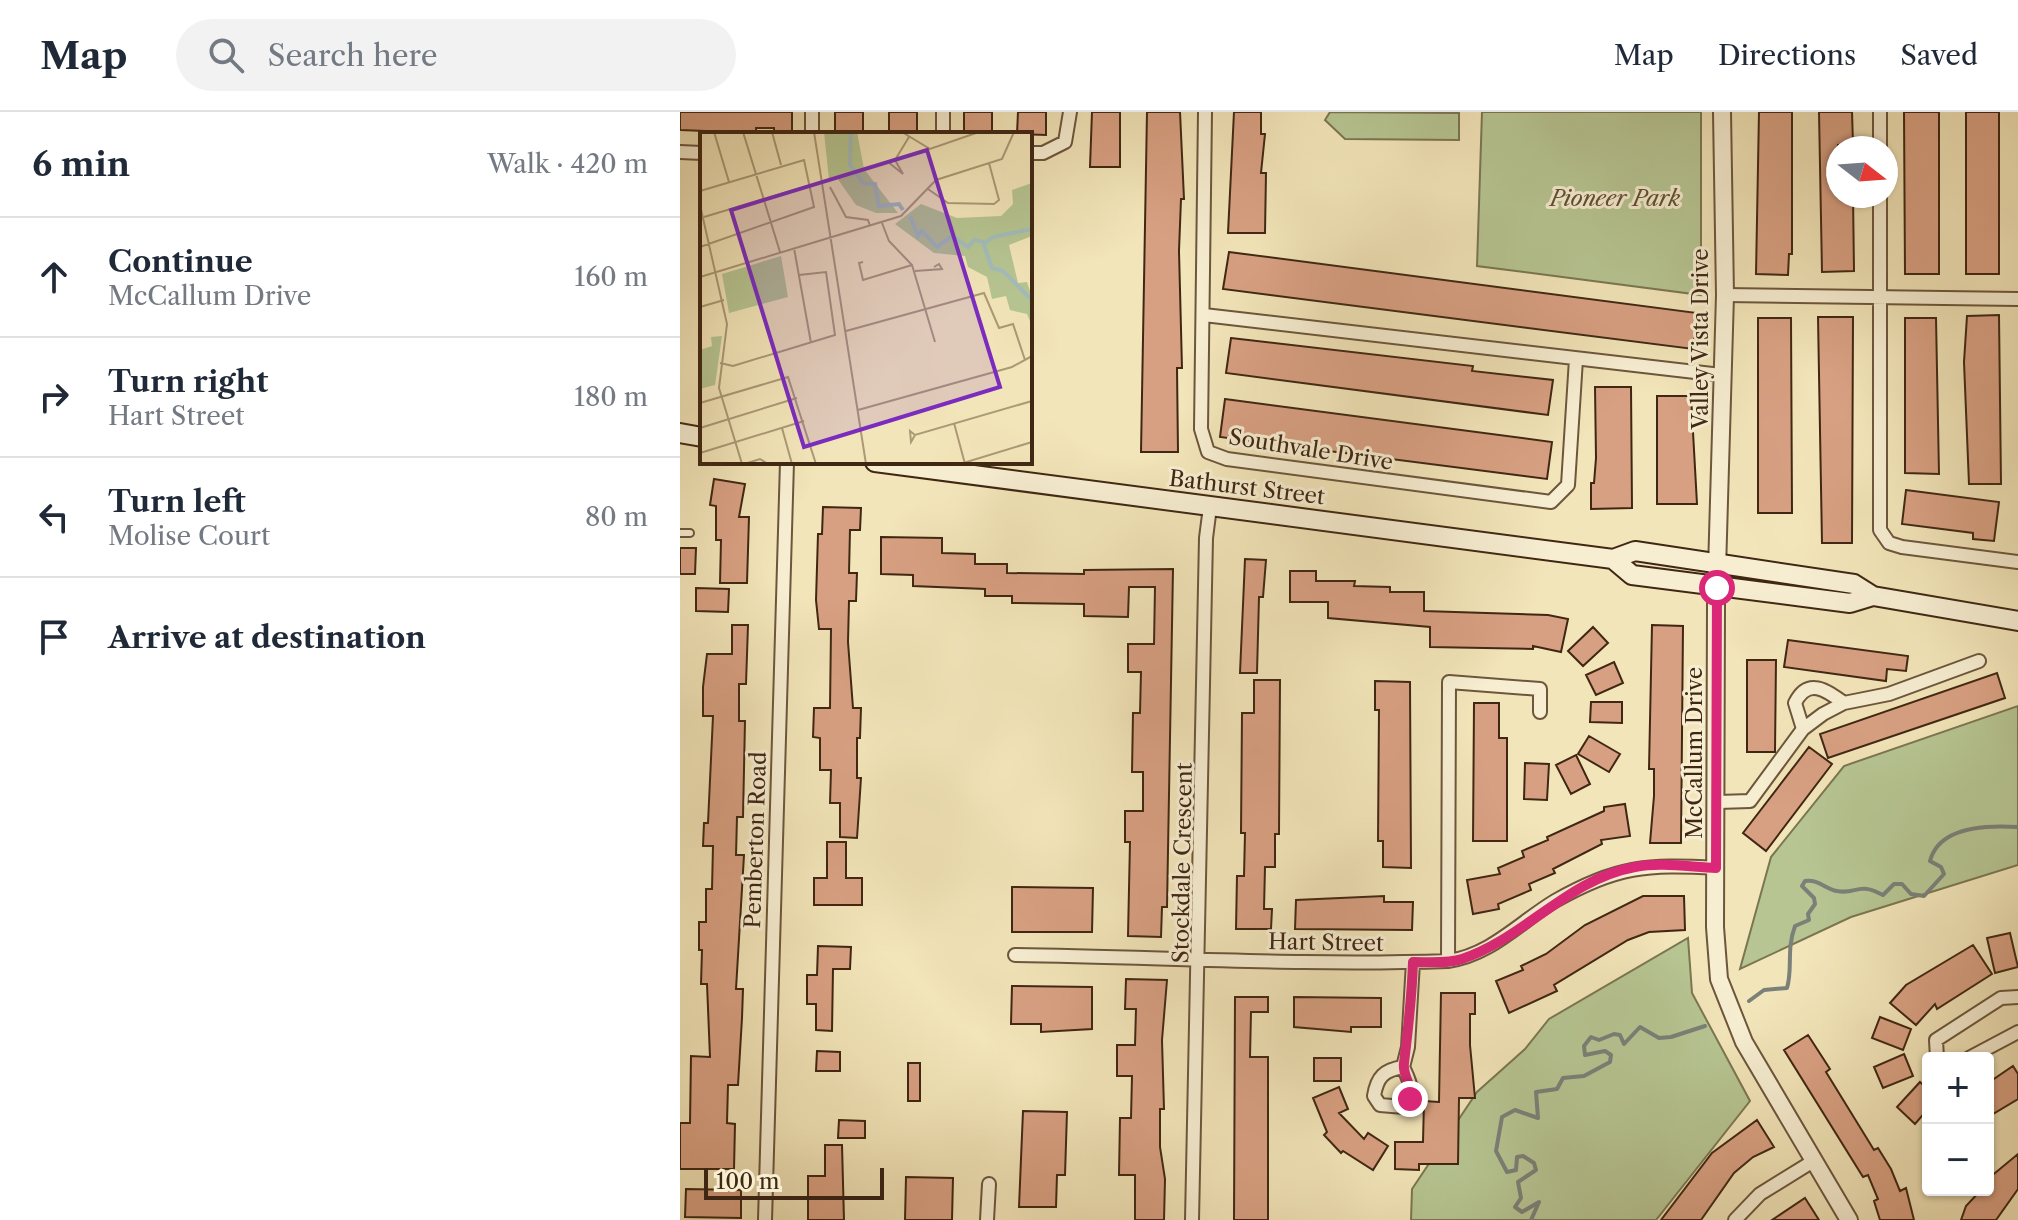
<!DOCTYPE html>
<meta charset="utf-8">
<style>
:root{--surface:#fff;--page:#f2f2f3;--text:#1f2937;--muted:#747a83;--line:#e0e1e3}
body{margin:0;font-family:"Libre Caslon Text",serif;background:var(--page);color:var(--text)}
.controls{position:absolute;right:24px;bottom:24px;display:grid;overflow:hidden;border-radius:8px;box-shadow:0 2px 6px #0004}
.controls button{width:72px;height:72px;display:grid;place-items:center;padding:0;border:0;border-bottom:2px solid var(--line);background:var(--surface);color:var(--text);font:40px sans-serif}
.compass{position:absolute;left:1146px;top:24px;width:72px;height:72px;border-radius:50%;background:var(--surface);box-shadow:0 2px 6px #0004;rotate:107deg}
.scale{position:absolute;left:24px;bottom:20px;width:180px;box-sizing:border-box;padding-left:8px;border:4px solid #402713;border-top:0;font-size:22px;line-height:28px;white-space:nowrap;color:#402713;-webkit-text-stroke:6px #f7eed2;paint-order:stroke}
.stop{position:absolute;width:24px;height:24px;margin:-18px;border:6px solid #db2777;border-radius:50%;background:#fff}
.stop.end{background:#db2777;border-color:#fff;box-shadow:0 2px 8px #0008}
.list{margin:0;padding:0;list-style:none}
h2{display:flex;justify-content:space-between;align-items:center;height:104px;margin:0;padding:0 32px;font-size:34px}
h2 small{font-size:26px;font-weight:400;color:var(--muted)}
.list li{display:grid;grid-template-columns:52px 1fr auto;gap:24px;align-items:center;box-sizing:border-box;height:120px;padding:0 32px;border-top:2px solid var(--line)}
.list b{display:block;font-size:30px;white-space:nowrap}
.list p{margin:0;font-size:26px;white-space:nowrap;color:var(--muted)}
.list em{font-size:26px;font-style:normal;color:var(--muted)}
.icon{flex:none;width:44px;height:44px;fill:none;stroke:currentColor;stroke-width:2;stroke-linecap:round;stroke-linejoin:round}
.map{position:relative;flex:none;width:1338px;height:1108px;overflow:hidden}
header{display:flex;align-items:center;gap:48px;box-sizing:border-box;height:112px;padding:0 40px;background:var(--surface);border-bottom:2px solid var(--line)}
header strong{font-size:38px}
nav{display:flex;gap:44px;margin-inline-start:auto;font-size:28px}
.search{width:560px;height:72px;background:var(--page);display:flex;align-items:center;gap:20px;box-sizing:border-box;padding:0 28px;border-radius:44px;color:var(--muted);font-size:30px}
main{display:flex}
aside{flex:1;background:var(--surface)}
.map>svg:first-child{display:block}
.green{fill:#b6c592;stroke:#7b7652;stroke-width:2}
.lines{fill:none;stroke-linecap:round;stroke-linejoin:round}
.stream{stroke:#7b8078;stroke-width:4}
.building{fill:#d8a082;stroke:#402713;stroke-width:2}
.service-casing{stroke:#6c563c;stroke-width:10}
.minor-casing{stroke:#6c563c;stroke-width:16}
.tertiary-casing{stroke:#6c563c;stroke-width:20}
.secondary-casing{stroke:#402713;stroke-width:22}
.service{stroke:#f7eed2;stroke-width:6}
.minor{stroke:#f7eed2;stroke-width:12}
.tertiary{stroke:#f7eed2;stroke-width:16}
.secondary{stroke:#f7eed2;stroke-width:18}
.route{stroke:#db2777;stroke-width:10}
.labels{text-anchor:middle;stroke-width:6;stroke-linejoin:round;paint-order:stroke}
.park-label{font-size:22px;font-style:italic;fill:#5e4e33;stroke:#f7eed2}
.street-label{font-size:22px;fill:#402713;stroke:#f7eed2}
.inset-river{fill:none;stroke:#a2bcbb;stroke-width:4}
.inset-road{fill:none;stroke:#ab9977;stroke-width:2}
.view{fill:#7b2cbf;fill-opacity:0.15;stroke:#7b2cbf;stroke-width:4}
.inset-edge{fill:none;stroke:#402713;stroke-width:4}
</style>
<header>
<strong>Map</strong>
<div class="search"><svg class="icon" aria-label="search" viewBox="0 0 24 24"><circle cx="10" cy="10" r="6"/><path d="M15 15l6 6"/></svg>Search here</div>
<nav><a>Map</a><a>Directions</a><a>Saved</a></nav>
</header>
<main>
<aside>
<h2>6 min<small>Walk · 420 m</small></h2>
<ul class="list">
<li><svg class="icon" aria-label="ahead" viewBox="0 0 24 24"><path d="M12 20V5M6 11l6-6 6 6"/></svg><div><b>Continue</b><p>McCallum Drive</p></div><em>160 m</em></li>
<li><svg class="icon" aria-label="right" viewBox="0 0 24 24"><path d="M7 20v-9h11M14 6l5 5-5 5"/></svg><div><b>Turn right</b><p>Hart Street</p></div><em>180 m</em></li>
<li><svg class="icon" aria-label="left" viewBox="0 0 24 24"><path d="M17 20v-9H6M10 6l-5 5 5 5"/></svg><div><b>Turn left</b><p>Molise Court</p></div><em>80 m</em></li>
<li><svg class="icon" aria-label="arrive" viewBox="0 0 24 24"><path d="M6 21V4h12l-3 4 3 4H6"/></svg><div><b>Arrive at destination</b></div></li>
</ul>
</aside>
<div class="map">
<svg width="1338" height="1108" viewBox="0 0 1338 1108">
<rect width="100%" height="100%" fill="#f2e5b9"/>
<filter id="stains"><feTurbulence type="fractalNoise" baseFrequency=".0025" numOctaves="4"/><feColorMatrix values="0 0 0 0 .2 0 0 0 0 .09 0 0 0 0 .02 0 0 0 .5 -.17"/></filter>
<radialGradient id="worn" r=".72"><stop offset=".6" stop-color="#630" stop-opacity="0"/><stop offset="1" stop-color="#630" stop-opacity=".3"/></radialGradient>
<path class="green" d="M650 0 779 1V28L665 27 645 8Z
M802 0H1021V183L797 154Z
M1338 594V753L1171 805 1060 857 1091 745 1164 654Z
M1008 826 1012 881 1070 989 976 1108H731L732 1077 797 980 845 937 869 907Z"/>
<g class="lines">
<path class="stream" d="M1069 889 1084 878 1107 876C1113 856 1106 839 1115 814L1129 808 1128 802 1135 792 1134 786 1122 774 1125 769C1139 767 1145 777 1157 779 1177 783 1177 769 1203 783L1214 772H1222L1231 782 1244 784 1264 762 1261 755 1250 749C1259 714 1308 713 1338 715
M851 1108 859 1090 842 1100 835 1095 841 1086 838 1070 856 1058 854 1051 843 1044 837 1045 836 1058 827 1060 816 1039 822 1005 835 998 858 1006 856 980 877 977 883 966 904 964 930 950 931 943 925 939 905 943 904 934 911 925 919 928 934 922 940 923 944 932 960 915 979 926 991 925 1025 914"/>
</g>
<path class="building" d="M0 0H112V22H94V16H76V21L0 18Z
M155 0H183V22H155Z
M209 0H237V22H209Z
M284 0H312V22H284Z
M338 0H366V23L337 22Z
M412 0H440V55H410Z
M467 0H500L504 87H501L499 139 502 256H497L498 340H461Z
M554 0H581V22H585L581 61H586L585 121H548Z
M1079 0H1112V142H1109L1108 163 1076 162Z
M1139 0H1172L1173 32 1158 33V84H1173L1174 159 1142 160Z
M1224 0H1259V162H1225Z
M1286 0H1319V162H1286Z
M549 140 1017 201 1013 237 543 177Z
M1319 203 1321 372H1289L1284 250 1287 204Z
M1138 205H1173L1172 431H1142Z
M1078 206H1111L1112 401H1078Z
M1225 206H1256L1259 362 1225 361Z
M551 226 793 254 792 259 873 268 868 303 546 261Z
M915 275H951L952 396 911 397V371H914L916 346Z
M977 284H1011L1017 392H977Z
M545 287 872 330 867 367 540 325Z
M34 367 65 372 59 405H69L67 471H40L41 428H36V394L30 393Z
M1226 378 1319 390 1314 429 1293 427V421L1222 412Z
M143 395 181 396 180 418H170L169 461H177L176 489H169L168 530 173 596H181L180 626H177V666H181L177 726 160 725V691H150L151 658H140V626L133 625 134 596H150L151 517H139L136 488 138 422H142Z
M201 425 262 426V441L295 442V452H327V461L404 462V458L493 457 487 795H482L481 825 448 824 450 730H445V699H463V660H452L453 601H460L461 560H448V532H474L475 475H449L448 505 404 504V492L332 491V484H305V477L233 474V463L201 462Z
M0 436H16L15 462H0Z
M565 447 586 448 583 485H579L577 561H560Z
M610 459H636V469H675L674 474 710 475V480H744V499L868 503 888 507 881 540 853 534V537L750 535V515L648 506V490H610Z
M16 476 49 477 48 500 16 499Z
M52 513H68L66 572H59V609H65L63 705H57L56 743H64L56 877H63L62 906 58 973H48L47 1011 55 1012 54 1057H0V1011H10L11 944 30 945 27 872H21L22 838H19V810H26V777H32L33 734H23L24 711H28L33 604H23V575L27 542H52Z
M972 513 1003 514 1001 731H970L974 684V657H969Z
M913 515 928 531 903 554 888 539Z
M1108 528 1228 544 1226 559 1207 557 1206 569 1104 555Z
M1067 548H1096L1095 640H1067Z
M934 550 943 571 916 583 906 563Z
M1317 561 1325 586 1148 646 1140 622Z
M574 568H600L599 722H595V755H585L584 797H592L591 817H556L557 764H564L565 721H561L562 601H574Z
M695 569 730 570 731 756 703 755V729H698L699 598H695Z
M911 590H942V611L910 610Z
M794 591H819V626H827V729H793Z
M909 624 940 642 929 660 898 642Z
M1129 635 1152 652 1086 739 1063 721Z
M896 643 910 672 891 682 876 653Z
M845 651 869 652 867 688 844 687Z
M945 692 950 724 921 728 922 732 873 757 875 761 849 772 851 778 818 792 819 797 793 802 787 768 820 762 818 756 844 745 842 739 868 728 867 725 924 699V695Z
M147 730H166V766H182V793H134V766H147Z
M332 775 413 776 412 820H332Z
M704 784V790H733L732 818 615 817 616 788Z
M963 784H1004L1005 818 969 820 948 828 874 873 877 879 829 901 816 869 843 858 841 854 866 842 905 813Z
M1330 821 1338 855 1315 861 1307 826Z
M1293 833 1312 862 1257 897 1255 892 1236 913 1210 891 1226 873Z
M138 834 171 835 170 857H153L152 919 136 918V892H127V863H137Z
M446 867 487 868 482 928 484 997H480V1035L485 1067 484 1108H455V1063H439L440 1006H451L452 964H437V933H455L456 897H445Z
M332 874 412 875V917L361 920V912H331Z
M761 881H795V902H790V933L795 986H779L778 1052H739V1058L715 1057V1030H743L744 989 759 990Z
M555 885H588V900H571L570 945H588V1108H554Z
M614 885 701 886V915H671V920L614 915Z
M1200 905 1231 917 1223 938 1192 926Z
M1128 923 1150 957 1146 960 1194 1038 1198 1036 1211 1057 1220 1079 1226 1076 1234 1108H1200L1194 1089 1198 1087 1188 1063 1183 1065 1104 938Z
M137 939 160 940V959H136Z
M1224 942 1233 964 1203 976 1194 955Z
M634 946H661V969H634Z
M228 951H240V989H228Z
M1333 954 1338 962V987L1308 1005V971Z
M1240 970 1248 977V997L1235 1012 1217 995Z
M659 975 668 997 659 1001 684 1027 688 1021 708 1034 693 1058 663 1039 661 1041 644 1023 647 1020 633 986Z
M343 999 387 1000 385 1063H377L376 1095H339Z
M159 1008 185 1009V1026H158Z
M1077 1008 1094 1035 1073 1045 1054 1061 1021 1108H981L1032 1041Z
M145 1033H162L164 1108H128V1064H145Z
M1338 1042V1077L1316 1108H1281L1286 1094 1301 1078H1308L1309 1066Z
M226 1065 273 1066 272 1108H225Z
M6 1077 61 1078V1106L5 1105Z
M1125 1086 1139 1108H1092Z"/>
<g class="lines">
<g class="service-casing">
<path id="service" d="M0 421H10"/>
</g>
<g class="minor-casing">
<path id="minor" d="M263 0V22
M525 0 521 317 528 340 547 347 871 390 888 373 896 247
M1200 0V36
M132 22V0
M0 40 22 41
M350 41H363L385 30 390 0
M1200 84V418L1209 431 1222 435 1338 450
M1045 183 1338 187
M524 203 1041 263
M1123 617 1115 591C1128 565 1146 578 1164 591
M1038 690 1070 689 1123 617 1143 602 1164 591 1209 582 1299 549
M335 843C480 845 623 854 768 849 811 843 840 810 875 789 936 754 967 752 1036 756
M768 849 769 570 860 577V600
M1257 946 1256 928 1321 886 1338 885
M1289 946 1338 920
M723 955C730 970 736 980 724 995L700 993 694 984C697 965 704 958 723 955L728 935 733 850
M85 1108 107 350
M307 1108 309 1072
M512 1108 526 426 530 395
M1055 1108 1080 1082 1135 1048"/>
</g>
<g class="tertiary-casing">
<path id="tertiary" d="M1042 0 1045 183 1036 492 1035 815 1039 867 1064 930 1169 1108"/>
</g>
<g class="secondary-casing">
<path id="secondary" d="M0 321 22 325
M195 350 933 447 955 439 1174 472 1193 484 1338 509
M933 447 952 463 1170 491 1193 484"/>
</g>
<use href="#service" class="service"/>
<use href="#minor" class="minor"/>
<use href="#tertiary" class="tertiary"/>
<use href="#secondary" class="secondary"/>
</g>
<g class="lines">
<path class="route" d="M730 987C733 973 722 964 724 951 728 918 732 885 733 850 748 850 767 852 782 847 845 826 888 767 955 755 980 750 1010 755 1036 756L1037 476"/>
</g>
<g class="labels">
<g class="park-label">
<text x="935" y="94">Pioneer Park</text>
</g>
<g class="street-label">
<text transform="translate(1020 227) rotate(-90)" y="8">Valley Vista Drive</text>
<text transform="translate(631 337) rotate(9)" y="8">Southvale Drive</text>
<text transform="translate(567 375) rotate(7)" y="8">Bathurst Street</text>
<text transform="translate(1014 641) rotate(-90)" y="8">McCallum Drive</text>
<text transform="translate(75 728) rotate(-88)" y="8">Pemberton Road</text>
<text transform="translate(502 751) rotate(-89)" y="8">Stockdale Crescent</text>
<text transform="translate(646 830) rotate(1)" y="8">Hart Street</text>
</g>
</g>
<g transform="translate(20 20)">
<rect width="332" height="332" fill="#f2e5b9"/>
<path d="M124 0H157L164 37 198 81H176L156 73 137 46 129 48ZM332 51V104L309 113 318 151 327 150 332 165V194L327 182 310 178 306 164 292 167 287 145 268 135 265 124 234 121 195 92 221 72 257 86 301 84 313 72 312 58ZM81 124 88 165 29 181 22 142ZM22 204 15 253 0 257V218L12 214 11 205Z" fill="#b6c592"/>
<path class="inset-river" d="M151 0 150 33 163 51 175 52 179 74 199 72 203 78M210 84 218 104 222 99 237 115 252 104 268 115 274 108 283 110 292 136 303 139 332 168M285 111 293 105 332 97"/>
<path class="inset-road" d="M14 0 29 50M43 0 80 120M72 0 81 33M114 0 166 332M202 0 230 17 279 0M195 28 203 42 188 30 195 28 209 5M130 55 146 85 168 88 170 94M228 57 248 71 294 72 299 68 289 31M0 59 104 28 114 75 0 115M0 73 27 192 19 256 42 332M4 85 111 53M182 91 189 109 212 133 235 210M94 116 111 211M163 130 159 131 163 148 212 133M215 139 242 137 239 132 234 135M0 145 201 84 236 48 302 27 314 0M0 175 24 168M146 199 284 161 299 196 313 192 325 228M20 231 33 234 135 203 126 140 99 143M0 271 88 245 116 332M158 278 312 235 332 224M254 291 265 332M0 296 97 266M82 296 92 332M215 303 211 310 210 299 215 303 332 269M0 321 104 289M44 332 60 327 68 332M260 332 332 310"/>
<path class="view" d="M227 18 300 255 104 315 31 78Z"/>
<rect width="332" height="332" class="inset-edge"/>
</g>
<rect width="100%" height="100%" filter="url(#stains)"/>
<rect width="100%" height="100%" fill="url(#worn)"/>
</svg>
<div class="controls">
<button>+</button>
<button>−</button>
</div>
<svg class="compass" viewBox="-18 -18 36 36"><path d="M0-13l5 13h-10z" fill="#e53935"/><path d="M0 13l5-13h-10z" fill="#747a83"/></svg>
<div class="scale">100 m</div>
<div class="stop" style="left:1037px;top:476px"></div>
<div class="stop end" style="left:730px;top:987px"></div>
</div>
</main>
